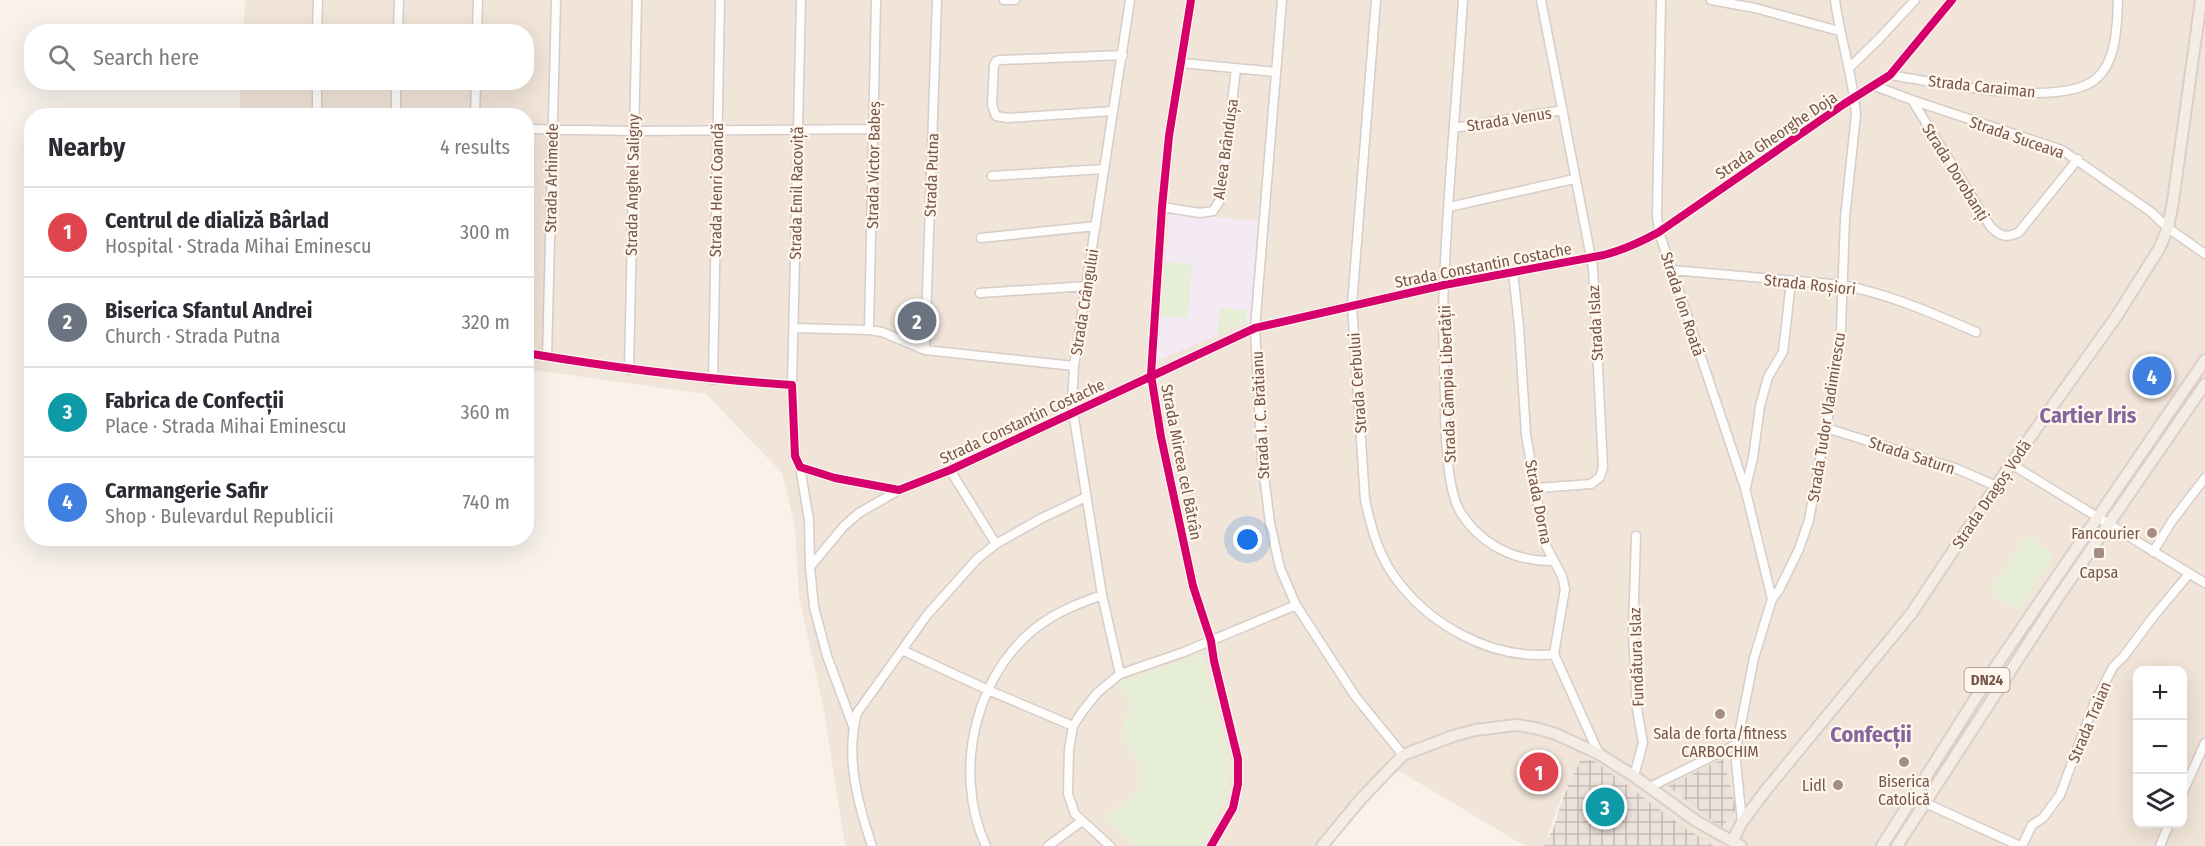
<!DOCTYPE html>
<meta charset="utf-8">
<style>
:root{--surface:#fff;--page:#f2f2f3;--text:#2b2b33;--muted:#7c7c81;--line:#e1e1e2;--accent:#ea580c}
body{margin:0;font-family:"Fira Sans Condensed",sans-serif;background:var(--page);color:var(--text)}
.controls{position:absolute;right:18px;bottom:18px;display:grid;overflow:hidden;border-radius:12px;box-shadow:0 6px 24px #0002}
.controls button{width:54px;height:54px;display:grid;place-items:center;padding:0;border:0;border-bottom:2px solid var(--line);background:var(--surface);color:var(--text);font:30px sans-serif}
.you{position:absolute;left:1248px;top:540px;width:21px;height:21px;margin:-15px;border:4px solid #fff;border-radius:50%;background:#1a73e8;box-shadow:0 0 0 9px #1a73e833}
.badge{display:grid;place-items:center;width:39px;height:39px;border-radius:50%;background:var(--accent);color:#fff;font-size:20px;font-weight:700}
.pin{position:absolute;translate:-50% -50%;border:3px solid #fff;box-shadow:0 2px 6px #0006}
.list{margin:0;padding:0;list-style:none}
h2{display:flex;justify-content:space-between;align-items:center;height:78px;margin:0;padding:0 24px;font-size:26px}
h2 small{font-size:20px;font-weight:400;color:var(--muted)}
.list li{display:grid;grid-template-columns:39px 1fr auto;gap:18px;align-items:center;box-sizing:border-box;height:90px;padding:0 24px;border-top:2px solid var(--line)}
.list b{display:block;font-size:22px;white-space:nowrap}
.list p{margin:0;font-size:20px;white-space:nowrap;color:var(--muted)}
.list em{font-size:20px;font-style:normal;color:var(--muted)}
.icon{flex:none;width:33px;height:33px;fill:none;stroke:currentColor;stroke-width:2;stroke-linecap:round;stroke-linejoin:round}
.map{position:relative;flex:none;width:2205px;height:846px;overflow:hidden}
.search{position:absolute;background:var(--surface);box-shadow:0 6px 24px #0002;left:24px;top:24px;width:510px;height:66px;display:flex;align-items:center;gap:15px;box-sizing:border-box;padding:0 21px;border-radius:24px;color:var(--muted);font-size:22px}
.panel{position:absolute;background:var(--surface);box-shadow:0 6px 24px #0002;left:24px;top:108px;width:510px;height:438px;border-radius:24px}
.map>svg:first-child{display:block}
.residential{fill:#f1e4d8;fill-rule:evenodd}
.industrial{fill:url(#industrial-grid)}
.education{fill:#f3eaf3}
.green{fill:#e6efd6}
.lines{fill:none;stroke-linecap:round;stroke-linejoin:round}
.minor-casing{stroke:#d6cdc8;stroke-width:11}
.major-casing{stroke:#dacfc9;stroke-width:14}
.minor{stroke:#fefdfc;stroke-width:8}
.major{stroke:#f3ede5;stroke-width:10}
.cycleway-casing{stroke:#fff7ee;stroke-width:11}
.cycleway{stroke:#d6006c;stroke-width:8}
.poi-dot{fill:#a58d82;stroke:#fff7ee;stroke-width:2}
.labels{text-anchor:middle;stroke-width:4.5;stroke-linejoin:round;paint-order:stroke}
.shield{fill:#fff7ee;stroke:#a0867a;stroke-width:1.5}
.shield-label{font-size:15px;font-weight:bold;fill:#785649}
.street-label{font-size:16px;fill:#785649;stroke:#fff7ee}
.poi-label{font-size:16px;fill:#785649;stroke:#fff7ee}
.district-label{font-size:22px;font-weight:bold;fill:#84659c;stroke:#fff7ee}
</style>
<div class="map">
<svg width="2205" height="846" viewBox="0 0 2205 846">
<defs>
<pattern id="industrial-grid" width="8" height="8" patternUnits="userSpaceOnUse" patternTransform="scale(1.5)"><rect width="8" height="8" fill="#ebe2dc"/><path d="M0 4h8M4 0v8" fill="none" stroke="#c3bab4"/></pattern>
</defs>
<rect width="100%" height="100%" fill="#f8f2eb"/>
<path class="residential" d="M245 0H2205V846H1699L1588 764 1563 792 1544 846H1525L1387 764 1319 846H845L824 710 799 597 795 527 782 473 706 394 527 369 526 116H239L241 83 526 82V32L244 31ZM2138 670H2182V824H2138Z"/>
<path class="industrial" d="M1723 759 1736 809 1721 828 1668 786Z
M1581 760H1593L1683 827 1714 846H1543L1553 830 1563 797Z"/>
<path class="education" d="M1169 213 1258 221 1250 321 1157 361Z"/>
<path class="green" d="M1165 262 1192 264 1188 318 1161 316Z
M1220 308 1247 310 1246 322 1217 335Z
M2027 536 2054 554 2018 609 1991 591Z
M2083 542 2087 545 1944 763 1940 760Z
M1202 653 1230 759 1229 791 1204 846H1136L1104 818C1149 783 1153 783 1121 733L1132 703 1115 684Z"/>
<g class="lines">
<g class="minor-casing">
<path id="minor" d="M1004 0H1015
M1191 0 1169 136 1162 207 1151 375 1161 437 1193 586 1211 641 1214 661 1238 759V784L1233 808 1211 846
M1282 0 1255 328 1262 460 1270 523 1280 568 1296 605 1355 696 1403 755
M1376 0 1352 305 1365 500C1371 526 1377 551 1392 573 1426 624 1492 661 1554 654
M1463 0C1457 94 1448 188 1444 282 1442 320 1444 359 1445 397 1445 425 1446 490 1461 513 1482 546 1517 562 1554 561
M1661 0 1657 216 1659 232 1745 488 1772 599
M1711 0 1755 8 1839 31
M317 32 318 0
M398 32 399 0
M477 32 478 0
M1182 63 1276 72
M1849 68 1879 39 1915 0
M1890 75C1935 82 2062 110 2097 78 2117 60 2117 24 2118 0
M317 82V116
M1875 86 1912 100 2062 150 2151 212 2168 228 2205 254
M1912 100 1990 226C1999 236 2007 239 2019 232L2078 159
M1113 111 1008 118 996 116 992 105 994 65 996 61 1001 60 1123 55
M396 116V82
M475 116 476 82
M1454 128 1563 110
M526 129 633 131 873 129
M992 176 1104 169
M1162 207 1200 213 1213 211 1220 200 1236 69
M1449 207 1574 179
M981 238 1096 226
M1672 270 1842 285C1889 294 1932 313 1976 332
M1513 272 1519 326 1526 435 1545 544 1562 576 1565 589 1554 654 1599 754
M980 293 1087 286
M793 328 869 330 882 332 925 350 1074 366
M869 330 876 0
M925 350 937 0
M526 353C615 368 703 379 792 385L795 456 800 467 835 478 899 490 950 470 1255 328 1444 285 1604 255C1623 250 1641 242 1659 232L1844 104 1890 75 1952 0
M547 357 556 0
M629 370 637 0
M713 380 720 0
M792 385 801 0
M1826 428 1955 468 1996 486
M2011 464 2205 583
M800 467 809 520 810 567 814 607 827 656 853 726
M950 470 996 544
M1746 487 1753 458 1760 406 1768 377 1783 352 1791 282
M1537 488 1591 484 1600 477 1603 467 1593 268 1541 0
M2153 552 2172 521 2205 478
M810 567 844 526 859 513 899 490
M902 650 988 690 1073 726
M1120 674 1102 595 1072 405 1074 366 1130 0
M1634 776 1643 743 1637 709 1633 631 1636 536
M1650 787 1737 744
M2182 794 2205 743
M1912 797 2020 846
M1742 822 1736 761 1737 744 1754 658 1772 599 1779 590 1799 549 1809 520 1833 389 1841 329 1845 218 1856 114C1853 76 1840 38 1835 0
M872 846C858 804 845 757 857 713L927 615 977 559 996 544 1040 519 1086 497
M986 846C951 771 976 665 1047 620 1064 609 1083 602 1102 595
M1048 846 1082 821
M1110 846 1075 814 1068 794 1069 750 1073 726 1082 712 1097 693 1120 674 1184 652 1296 605
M2022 846 2032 825 2043 818 2060 795 2094 704 2113 667 2124 656 2153 617 2189 574
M2160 846 2169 824"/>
</g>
<g class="major-casing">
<path id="major" d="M1733 840 1742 822 1766 790 1911 614 2011 464 2116 317 2159 249 2168 228 2173 201 2201 0
M1322 846 1360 800 1403 755 1453 736 1475 730 1516 725 1535 728 1556 734 1599 754 1634 776 1696 821 1741 846
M1882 846 1994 669 2205 360
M1897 846 2059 596 2205 384"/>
</g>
<use href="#minor" class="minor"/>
<use href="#major" class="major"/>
<g class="cycleway-casing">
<path id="cycleway" d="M1191 0 1169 136 1162 207 1151 375 1161 437 1193 586 1211 641 1214 661 1238 759V784L1233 808 1211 846
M526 353C615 368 703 379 792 385L795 456 800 467 835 478 899 490 950 470 1255 328 1444 285 1604 255C1623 250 1641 242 1659 232L1844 104 1890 75 1952 0"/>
</g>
<use href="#cycleway" class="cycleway"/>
</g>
<g class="poi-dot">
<circle cx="2152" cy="533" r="6"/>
<rect x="2093" y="547" width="12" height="12" rx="3"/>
<circle cx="1720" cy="714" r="6"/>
<circle cx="1904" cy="762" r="6"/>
<circle cx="1838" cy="785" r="6"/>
</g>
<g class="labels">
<rect class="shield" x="1964.5" y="668" width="45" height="24" rx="4.5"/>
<g class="shield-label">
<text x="1987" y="685">DN24</text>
</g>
<g class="street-label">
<text transform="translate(1982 86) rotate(6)" y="6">Strada Caraiman</text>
<text transform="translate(1509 119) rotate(-9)" y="6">Strada Venus</text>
<text transform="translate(1776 135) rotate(-34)" y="6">Strada Gheorghe Doja</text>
<text transform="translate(2017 137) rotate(19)" y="6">Strada Suceava</text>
<text transform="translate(1225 149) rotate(-82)" y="6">Aleea Brândușa</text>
<text transform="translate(873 165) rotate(-89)" y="6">Strada Victor Babeș</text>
<text transform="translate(1956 172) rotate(58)" y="6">Strada Dorobanți</text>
<text transform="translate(931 175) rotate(-88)" y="6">Strada Putna</text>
<text transform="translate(551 178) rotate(-89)" y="6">Strada Arhimede</text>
<text transform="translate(632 185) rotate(-89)" y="6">Strada Anghel Saligny</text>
<text transform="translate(716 190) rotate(-89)" y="6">Strada Henri Coandă</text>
<text transform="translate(796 193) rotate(-89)" y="6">Strada Emil Racoviță</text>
<text transform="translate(1483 265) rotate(-11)" y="6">Strada Constantin Costache</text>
<text transform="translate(1810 284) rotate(6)" y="6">Strada Roșiori</text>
<text transform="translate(1084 302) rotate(-81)" y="6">Strada Crângului</text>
<text transform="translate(1683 304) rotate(72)" y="6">Strada Ion Roată</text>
<text transform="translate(1595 323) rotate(-93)" y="6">Strada Islaz</text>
<text transform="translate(1357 383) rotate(-94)" y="6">Strada Cerbului</text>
<text transform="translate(1447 384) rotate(-92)" y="6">Strada Câmpia Libertății</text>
<text transform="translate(1260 415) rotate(-93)" y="6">Strada I. C. Brătianu</text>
<text transform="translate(1826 417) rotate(-81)" y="6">Strada Tudor Vladimirescu</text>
<text transform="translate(1022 421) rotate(-25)" y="6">Strada Constantin Costache</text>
<text transform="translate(1912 455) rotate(18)" y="6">Strada Saturn</text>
<text transform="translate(1182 462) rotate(79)" y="6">Strada Mircea cel Bătrân</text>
<text transform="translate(1991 494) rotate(-56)" y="6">Strada Dragoș Vodă</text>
<text transform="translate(1539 502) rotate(79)" y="6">Strada Dorna</text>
<text transform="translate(1636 657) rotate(-92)" y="6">Fundătura Islaz</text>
<text transform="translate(2089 722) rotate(-67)" y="6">Strada Traian</text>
</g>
<g class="poi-label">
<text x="2140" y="539" text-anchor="end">Fancourier</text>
<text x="2099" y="578">Capsa</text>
<text x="1720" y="739">Sala de forta/fitness<tspan x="1720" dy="18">CARBOCHIM</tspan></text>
<text x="1904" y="787">Biserica<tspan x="1904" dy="18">Catolică</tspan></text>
<text x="1826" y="791" text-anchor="end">Lidl</text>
</g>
<g class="district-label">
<text x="2088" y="423">Cartier Iris</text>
<text x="1871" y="742">Confecții</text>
</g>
</g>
</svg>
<div class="controls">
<button>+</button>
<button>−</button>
<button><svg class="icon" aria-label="layers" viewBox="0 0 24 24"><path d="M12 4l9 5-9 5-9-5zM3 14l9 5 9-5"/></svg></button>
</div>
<div class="you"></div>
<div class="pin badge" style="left:1539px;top:772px;background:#e0444e">1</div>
<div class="pin badge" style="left:917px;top:321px;background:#6b7280">2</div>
<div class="pin badge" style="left:1605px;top:807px;background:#0f9aa8">3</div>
<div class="pin badge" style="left:2152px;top:376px;background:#3f7fe0">4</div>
<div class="search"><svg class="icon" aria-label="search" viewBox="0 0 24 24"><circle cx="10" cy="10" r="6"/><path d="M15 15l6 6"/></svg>Search here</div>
<section class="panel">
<h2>Nearby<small>4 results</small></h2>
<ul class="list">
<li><span class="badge" style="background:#e0444e">1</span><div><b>Centrul de dializă Bârlad</b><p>Hospital · Strada Mihai Eminescu</p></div><em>300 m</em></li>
<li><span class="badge" style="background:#6b7280">2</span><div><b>Biserica Sfantul Andrei</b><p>Church · Strada Putna</p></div><em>320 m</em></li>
<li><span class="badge" style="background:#0f9aa8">3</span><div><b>Fabrica de Confecții</b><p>Place · Strada Mihai Eminescu</p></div><em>360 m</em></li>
<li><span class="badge" style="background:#3f7fe0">4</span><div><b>Carmangerie Safir</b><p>Shop · Bulevardul Republicii</p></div><em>740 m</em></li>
</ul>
</section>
</div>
